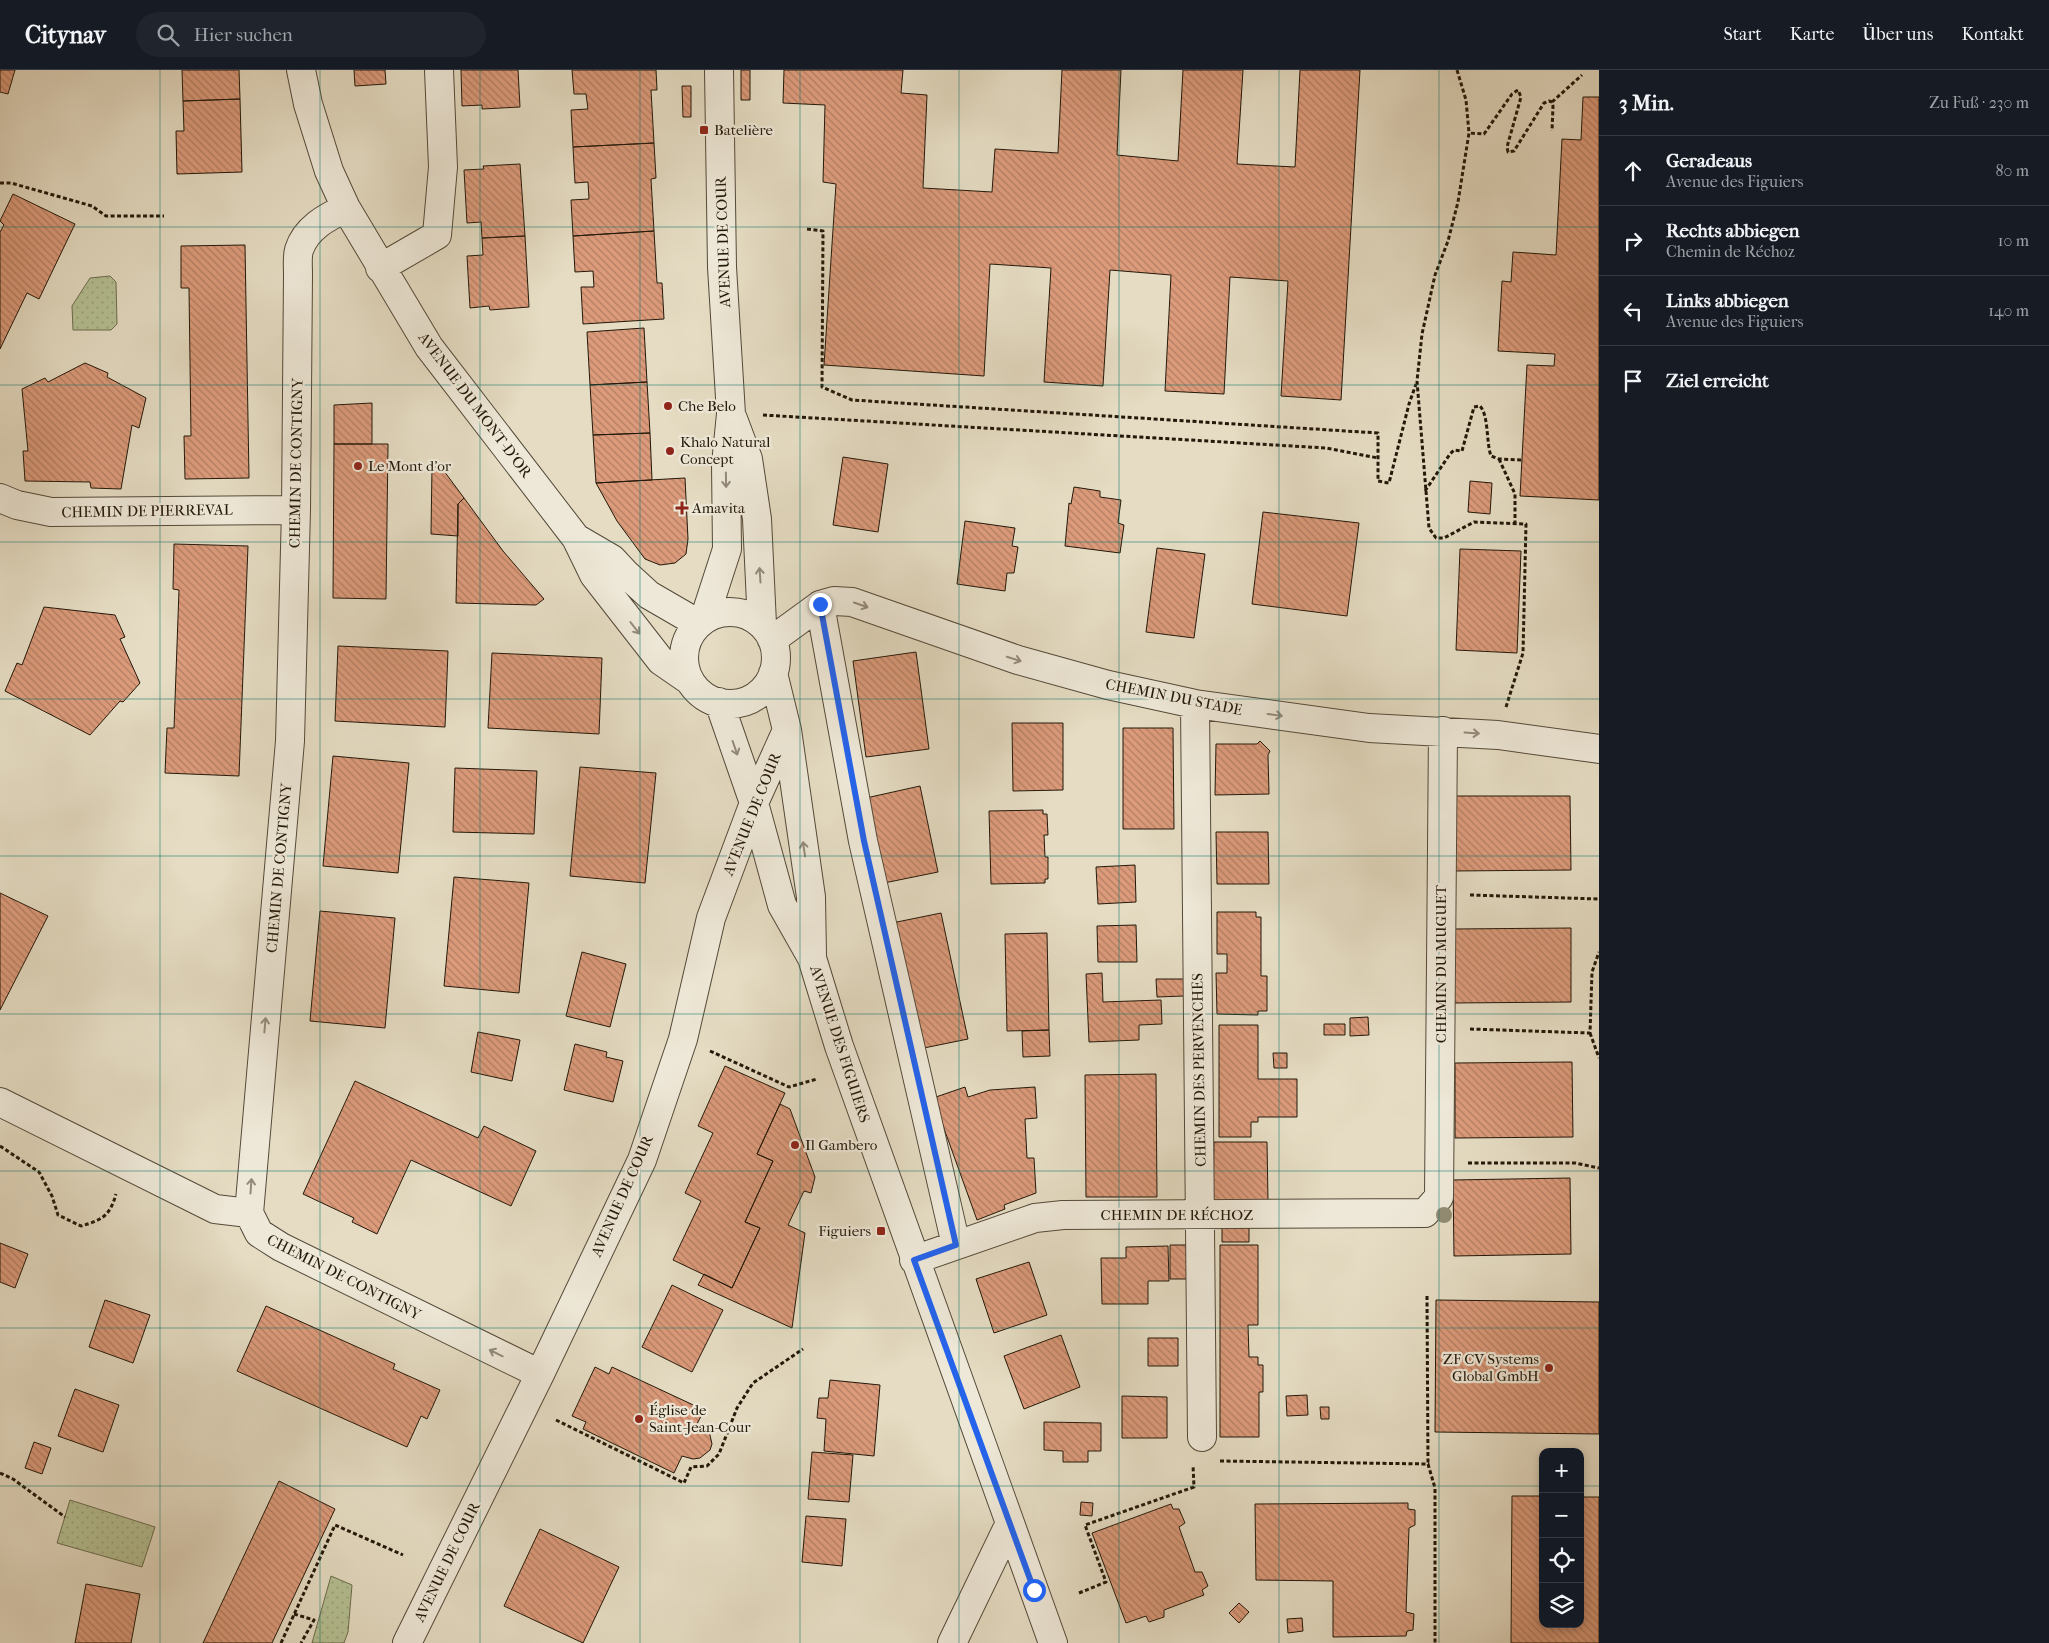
<!DOCTYPE html>
<html lang="de">
<meta charset="utf-8">
<style>
:root{--surface:#171b24;--page:#20242c;--text:#f1f3f6;--muted:#9ea1a6;--line:#363941}
body{margin:0;font-family:"IM FELL French Canon",serif;background:var(--page);color:var(--text)}
.controls{position:absolute;right:15px;bottom:15px;display:grid;overflow:hidden;border-radius:10px;box-shadow:0 2px 8px #0003}
.controls button{width:45px;height:45px;display:grid;place-items:center;padding:0;border:0;border-bottom:1px solid var(--line);background:var(--surface);color:var(--text);font:25px sans-serif}
.stop{position:absolute;width:15px;height:15px;margin:-11px;border:4px solid #2563eb;border-radius:50%;background:#fff}
.stop.end{background:#2563eb;border-color:#fff;box-shadow:0 1px 5px #0008}
.list{margin:0;padding:0;list-style:none}
h2{display:flex;justify-content:space-between;align-items:center;height:65px;margin:0;padding:0 20px;font-size:21px}
h2 small{font-size:16px;font-weight:400;color:var(--muted)}
.list li{display:grid;grid-template-columns:32px 1fr auto;gap:15px;align-items:center;box-sizing:border-box;height:70px;padding:0 20px;border-top:1px solid var(--line)}
.list b{display:block;font-size:19px;white-space:nowrap}
.list p{margin:0;font-size:16px;white-space:nowrap;color:var(--muted)}
.list em{font-size:16px;font-style:normal;color:var(--muted)}
.icon{flex:none;width:28px;height:28px;fill:none;stroke:currentColor;stroke-width:2;stroke-linecap:round;stroke-linejoin:round}
.map{position:relative;flex:none;width:1599px;height:1573px;overflow:hidden}
header{display:flex;align-items:center;gap:30px;box-sizing:border-box;height:70px;padding:0 25px;background:var(--surface);border-bottom:1px solid var(--line)}
header strong{font-size:24px}
nav{display:flex;gap:28px;margin-inline-start:auto;font-size:18px}
.search{width:350px;height:45px;background:var(--page);display:flex;align-items:center;gap:12px;box-sizing:border-box;padding:0 18px;border-radius:28px;color:var(--muted);font-size:19px}
main{display:flex}
aside{flex:1;background:var(--surface)}
.map>svg:first-child{display:block}
.park{fill:url(#park-dots);stroke:#6c6c4e}
.building{fill:url(#building-back-hatch);stroke:#231809}
.lines{fill:none;stroke-linecap:round;stroke-linejoin:round}
.minor-casing{stroke:#544938;stroke-width:30}
.path{stroke:#231809;stroke-width:3;stroke-dasharray:4 2.5;stroke-linecap:butt}
.minor{stroke:#eee8d8;stroke-width:28}
.tree{fill:#928c73}
.oneway{stroke:#938a7b}
.route{stroke:#2563eb;stroke-width:6}
.grid{fill:none;stroke:#0f766e;stroke-width:1;stroke-opacity:0.55}
.poi-dot{fill:#8f2418;stroke:#eee8d8;stroke-width:2}
.labels{text-anchor:middle;stroke-width:4.5;stroke-linejoin:round;paint-order:stroke}
.poi-label{font-size:15px;fill:#231809;stroke:#eee8d8;text-anchor:start}
.street-label{font-size:15px;fill:#231809;stroke:#eee8d8}
</style>
<header>
<strong>Citynav</strong>
<div class="search"><svg class="icon" aria-label="search" viewBox="0 0 24 24"><circle cx="10" cy="10" r="6"/><path d="M15 15l6 6"/></svg>Hier suchen</div>
<nav><a>Start</a><a>Karte</a><a>Über uns</a><a>Kontakt</a></nav>
</header>
<main>
<div class="map">
<svg width="1599" height="1573" viewBox="0 0 1599 1573">
<defs>
<pattern id="park-dots" width="8" height="8" patternUnits="userSpaceOnUse" patternTransform="scale(1.25)"><rect width="8" height="8" fill="#b5c093"/><path d="M2 2h.1M6 6h.1" fill="none" stroke="#9ba47d" stroke-width="1.8" stroke-linecap="round"/></pattern>
<pattern id="building-back-hatch" width="6" height="6" patternUnits="userSpaceOnUse" patternTransform="scale(1.25)"><rect width="6" height="6" fill="#dc9b7b"/><path d="M-1 5l2 2M0 0l6 6M5-1l2 2" fill="none" stroke="#b27d63"/></pattern>
</defs>
<rect width="100%" height="100%" fill="#e5dcc3"/>
<filter id="stains"><feTurbulence type="fractalNoise" baseFrequency=".004" numOctaves="4"/><feColorMatrix values="0 0 0 0 .2 0 0 0 0 .09 0 0 0 0 .02 0 0 0 .5 -.17"/></filter>
<radialGradient id="worn" r=".72"><stop offset=".6" stop-color="#630" stop-opacity="0"/><stop offset="1" stop-color="#630" stop-opacity=".3"/></radialGradient>
<path class="park" d="M110 206 116 212 117 254 111 260H73L72 236 90 208Z
M70 1430 155 1457 142 1497 57 1473Z
M331 1506 352 1515 348 1562 344 1573H312Z"/>
<path class="building" d="M0 0H15L8 24 0 22Z
M182 0H239L240 29 183 31Z
M354 0H385L386 14 355 16Z
M461 0H518L520 37 482 39V35L462 36Z
M572 0H656L657 20H651L654 73 573 77 571 40 588 39 586 24H574Z
M741 0H750V30H741Z
M784 0H903L901 23 927 25 923 118 992 122 995 79 1058 83 1062 0H1121L1117 85 1178 91 1183 0H1243L1237 94 1295 97 1300 0H1360L1341 330 1281 326 1288 211 1230 207 1224 324 1165 321 1171 205 1110 200 1103 316 1044 312 1051 198 990 194 984 306 824 295 836 114 823 112 825 35 783 33Z
M682 16H691V47H683Z
M1583 27H1599V430L1520 426 1527 295 1554 296 1555 284 1498 281 1502 211 1511 212 1513 182 1556 185 1562 69 1581 70Z
M240 29 242 102 177 104 176 61H184L183 31Z
M654 73 656 108 651 109 654 161 573 166 571 130 589 129 588 112 575 113 573 77Z
M520 94 525 166 482 168 481 152 467 153 464 100 484 99 483 96Z
M13 124 75 154 39 229 27 223 0 279V162L4 155 0 151Z
M654 161 657 213H662L664 249 583 254 581 217H594L593 201 575 202 573 166Z
M525 166 529 237 490 240 489 236 470 238 467 186 483 185 482 168Z
M245 175 249 408 185 409 184 366H191L189 218H181V176Z
M644 258 647 312 590 315 587 262Z
M85 293 108 303 107 307 146 328 139 358 132 355 121 419 91 418 90 412 25 411 23 381H28L22 319 45 308 48 312Z
M647 312 650 363 593 365 590 315Z
M372 333V374H334V335Z
M650 363 652 410 596 413 593 365Z
M334 374H388L386 529 333 528Z
M843 387 888 394 878 462 833 455Z
M432 397H441L464 428 458 434V466L431 464Z
M685 408 688 469 686 484 675 493 660 495 645 489 617 451 596 413Z
M1470 411 1492 413 1490 444 1468 442Z
M1074 417 1100 421V427L1121 430 1118 453 1124 455 1120 483 1065 476 1069 433 1071 434Z
M464 428 503 481 544 529 536 535 456 533 458 434Z
M1263 442 1359 453 1347 546 1252 534Z
M965 451 1015 458 1012 476 1018 477 1014 503H1007L1005 521 957 514Z
M174 474 248 476 239 706 165 703 167 658H174L179 520 173 519Z
M1157 478 1205 484 1194 568 1146 562Z
M1460 479 1521 481 1517 583 1456 580Z
M44 537 115 545 125 567 120 569 140 613 123 632 120 631 90 665 5 621 17 593 22 595Z
M338 576 448 581 445 657 335 651Z
M916 582 929 679 866 687 853 591Z
M492 583 602 588 599 664 488 658Z
M1012 653H1063V720L1013 721Z
M1123 658H1173L1174 759H1123Z
M1260 671 1270 681 1268 685 1269 724 1215 725 1216 674H1257Z
M333 686 409 693 398 803 323 796Z
M580 697 656 703 645 813 570 806Z
M455 698 537 701 534 764 453 762Z
M920 716 938 802 884 813 866 728Z
M1453 726H1570L1571 800 1453 801Z
M1043 740V744H1047L1048 765H1044L1045 787H1048V809H1045V813L991 814 989 741Z
M1216 762H1268L1269 814H1217Z
M1135 795 1136 832 1098 834 1096 797Z
M454 807 529 813 519 923 444 916Z
M0 823 48 846 0 940Z
M320 841 395 848 385 958 310 951Z
M1217 842H1256V847H1261V906H1267V941H1258V945L1217 944 1216 903H1227V884H1217Z
M941 843 968 969 919 979 892 853Z
M1136 855 1137 892H1098L1097 856Z
M1571 858V932L1453 933V859Z
M1047 863 1049 960 1007 961 1005 864Z
M582 882 626 894 610 957 566 946Z
M1102 903 1103 932 1161 930 1162 954 1139 955V970L1089 972 1086 904Z
M1156 909H1184V926L1157 927Z
M1368 947 1369 965 1350 966V948Z
M1324 954H1345V965H1324Z
M1219 955H1258V1009H1297V1047H1258V1052H1251V1067H1219Z
M1049 960 1050 986 1023 987 1022 961Z
M478 962 520 970 512 1011 471 1002Z
M575 974 607 982 606 987 623 991 613 1032 564 1020Z
M1273 983H1287V998H1274Z
M1572 992 1573 1067 1455 1068V993Z
M725 996 785 1023 757 1084 773 1091 745 1152 760 1158 732 1218 673 1190 701 1131 685 1123 713 1063 698 1056Z
M1156 1004 1157 1127H1086L1085 1005Z
M355 1011 478 1068 484 1056 536 1081 511 1136 411 1090 377 1164 352 1152 354 1148 303 1124Z
M965 1017 968 1027 990 1020 1035 1017 1037 1048 1025 1049 1027 1088H1034L1036 1123 1004 1135 1005 1139 977 1150 933 1028Z
M780 1034 790 1039 815 1107 811 1123 804 1121 788 1155 805 1163 792 1258 698 1215 704 1204 732 1218 760 1158 745 1152 773 1091 757 1084Z
M1214 1072H1267L1268 1131H1213Z
M1570 1108 1571 1184 1454 1186 1453 1110Z
M1222 1158H1249V1172H1222Z
M0 1173 28 1184 15 1218 0 1212Z
M1170 1175H1190V1209H1170Z
M1220 1175H1258V1255H1248L1249 1287H1258V1295H1263V1322H1259V1367H1220Z
M1168 1176 1169 1211H1148V1234H1102L1101 1188H1126V1177Z
M1029 1192 1047 1245 994 1263 976 1209Z
M672 1215 723 1240 692 1302 642 1277Z
M105 1230 150 1245 133 1293 89 1277Z
M1436 1230 1599 1232V1364L1435 1362Z
M266 1236 395 1294 393 1299 440 1320 427 1349 421 1346 407 1377 237 1301Z
M1061 1265 1080 1317 1024 1339 1004 1286Z
M1148 1268H1178V1296H1148Z
M595 1297 609 1304 612 1297 704 1340 697 1354 709 1361 712 1374 710 1380 700 1388 693 1389 682 1386 674 1403 583 1359 586 1352 572 1346Z
M830 1310 880 1315 874 1386 824 1381 826 1349 817 1348 819 1328H828Z
M75 1319 119 1335 103 1382 58 1366Z
M1307 1325 1308 1345 1287 1346 1286 1326Z
M1122 1326 1167 1327V1368H1122Z
M1320 1337H1329V1349H1321Z
M1044 1352 1101 1353V1381H1088V1392H1063V1381L1044 1380Z
M34 1372 51 1378 42 1404 25 1398Z
M812 1382 853 1385 849 1432 808 1429Z
M279 1411 335 1439 272 1573H203Z
M1512 1426H1543V1554H1580V1427H1599V1573H1511Z
M1081 1432 1093 1433 1092 1446 1080 1445Z
M1408 1433V1439L1415 1440V1455L1409 1458 1406 1542 1414 1544 1413 1560 1407 1561 1406 1566 1333 1567V1511L1256 1510 1255 1434Z
M1171 1434 1173 1439H1179L1185 1453 1179 1457 1195 1502H1202L1208 1516 1202 1520 1204 1525 1164 1540V1547L1149 1552 1146 1546 1126 1553 1092 1463Z
M806 1446 846 1449 842 1496 802 1492Z
M540 1459 619 1497 583 1573 504 1536Z
M86 1514 140 1524 131 1573H75Z
M1239 1533 1249 1542 1239 1553 1229 1543Z
M1302 1548 1303 1561 1288 1563 1287 1549Z"/>
<g class="lines">
<g class="minor-casing">
<path id="minor" d="M301 0 308 34 329 101 346 138 429 277 576 468 594 505 661 591 690 611
M346 138C327 147 306 158 299 180 297 187 298 196 298 204L296 440 290 671 249 1143 259 1163 281 1177 540 1304
M380 198 437 165 443 97 439 0
M733 349 748 389 757 449 762 554
M0 428 17 435 51 442 296 440
M576 468 612 489 625 503 649 525 699 554
M820 535 863 771 956 1175
M684 588a46 46 0 1 1 92 0a46 46 0 1 1-92 0Z
M704 550 727 479 726 394 731 344 722 197 719 0
M772 570 820 535 834 531 852 532 1018 590 1108 615 1195 634 1369 658 1498 665 1599 679
M773 603 787 660 811 827 812 886
M719 632 754 733 782 835 812 888 839 976 1053 1573
M1195 634 1202 1367
M0 1032 215 1139 249 1143
M914 1190 1035 1148 1063 1145 1425 1143 1439 1127 1443 661
M407 1573 540 1304 642 1090 683 969 711 848 754 733 787 660
M952 1573 1009 1455"/>
</g>
<path class="path" d="M1457 0 1466 30 1469 63
M1552 32 1582 5
M0 113H11L92 136 106 146H164
M807 159 823 161 822 317 852 330 1378 363V411L1389 413 1409 334 1416 314
M763 345 1326 378 1378 388
M1499 389 1515 424V453
M1425 421 1450 384 1454 380 1462 381 1474 337 1480 336C1489 346 1486 372 1491 386L1499 389 1522 390
M1506 637 1523 583 1526 454 1474 452 1444 468H1436L1429 458 1417 311 1422 264 1435 205 1448 171 1458 132 1469 63 1484 64 1512 24 1518 20 1521 27 1507 77 1508 82 1514 81 1544 33 1549 31 1552 32 1553 36 1552 61
M1470 825 1599 829
M1470 959 1590 963 1592 902 1599 882
M1590 963 1599 988
M710 981 789 1017 817 1009
M0 1076 39 1102 52 1126 58 1145 81 1156C102 1150 110 1146 116 1124
M1468 1093H1575L1599 1098
M1427 1226 1428 1394
M556 1350 684 1413 691 1397 707 1396 719 1384 737 1338 753 1313 803 1279
M1220 1391 1428 1394 1435 1418V1573
M0 1403 13 1409 65 1447
M1079 1523 1106 1512 1085 1455 1194 1417 1193 1395
M294 1544 314 1550 301 1573
M281 1573 335 1455 403 1485"/>
<use href="#minor" class="minor"/>
</g>
<circle class="tree" cx="1444" cy="1145" r="8"/>
<defs><path id="oneway-shaft" d="M-6 0H5M1.5-3L5.5 0L1.5 3" fill="none" stroke-width="1.6" stroke-linecap="round" stroke-linejoin="round" transform="scale(1.25)"/></defs>
<g class="oneway">
<use href="#oneway-shaft" transform="translate(726 410) rotate(89)"/>
<use href="#oneway-shaft" transform="translate(760 505) rotate(-94)"/>
<use href="#oneway-shaft" transform="translate(861 535) rotate(19)"/>
<use href="#oneway-shaft" transform="translate(635 558) rotate(52)"/>
<use href="#oneway-shaft" transform="translate(1014 589) rotate(18)"/>
<use href="#oneway-shaft" transform="translate(1275 645) rotate(8)"/>
<use href="#oneway-shaft" transform="translate(1472 663) rotate(4)"/>
<use href="#oneway-shaft" transform="translate(735 678) rotate(71)"/>
<use href="#oneway-shaft" transform="translate(804 779) rotate(-98)"/>
<use href="#oneway-shaft" transform="translate(265 955) rotate(-85)"/>
<use href="#oneway-shaft" transform="translate(251 1116) rotate(-86)"/>
<use href="#oneway-shaft" transform="translate(496 1283) rotate(-154)"/>
</g>
<g class="lines">
<path class="route" d="M820 534 864 771 956 1175 914 1190 1034 1520"/>
</g>
<path class="grid" d="M160 0V1573M320 0V1573M480 0V1573M640 0V1573M800 0V1573M959 0V1573M1119 0V1573M1279 0V1573M1439 0V1573M0 157H1599M0 315H1599M0 472H1599M0 629H1599M0 786H1599M0 944H1599M0 1101H1599M0 1258H1599M0 1416H1543M1580 1416H1599"/>
<g class="poi-dot">
<rect x="699" y="55" width="10" height="10" rx="2.5"/>
<circle cx="668" cy="336" r="5"/>
<circle cx="670" cy="381" r="5"/>
<circle cx="358" cy="396" r="5"/>
<path d="M679.5 430.5h5v5h5v5h-5v5h-5v-5h-5v-5h5z"/>
<circle cx="795" cy="1075" r="5"/>
<rect x="876" y="1156" width="10" height="10" rx="2.5"/>
<circle cx="1549" cy="1298" r="5"/>
<circle cx="639" cy="1349" r="5"/>
</g>
<g class="labels">
<g class="poi-label">
<text x="714" y="65">Batelière</text>
<text x="678" y="341">Che Belo</text>
<text x="680" y="377">Khalo Natural<tspan x="680" dy="17">Concept</tspan></text>
<text x="368" y="401">Le Mont d'or</text>
<text x="692" y="443">Amavita</text>
<text x="805" y="1080">Il Gambero</text>
<text x="871" y="1166" text-anchor="end">Figuiers</text>
<text x="1539" y="1294" text-anchor="end">ZF CV Systems<tspan x="1539" dy="17">Global GmbH</tspan></text>
<text x="649" y="1345">Église de<tspan x="649" dy="17">Saint-Jean-Cour</tspan></text>
</g>
<g class="street-label">
<text transform="translate(723 172) rotate(-92)" y="5">AVENUE DE COUR</text>
<text transform="translate(475 335) rotate(53)" y="5">AVENUE DU MONT-D'OR</text>
<text transform="translate(296 393) rotate(-89)" y="5">CHEMIN DE CONTIGNY</text>
<text transform="translate(147 441) rotate(-1)" y="5">CHEMIN DE PIERREVAL</text>
<text transform="translate(1174 627) rotate(11)" y="5">CHEMIN DU STADE</text>
<text transform="translate(752 744) rotate(-68)" y="5">AVENUE DE COUR</text>
<text transform="translate(279 798) rotate(-85)" y="5">CHEMIN DE CONTIGNY</text>
<text transform="translate(1441 894) rotate(-90)" y="5">CHEMIN DU MUGUET</text>
<text transform="translate(840 974) rotate(72)" y="5">AVENUE DES FIGUIERS</text>
<text transform="translate(1199 1000) rotate(-91)" y="5">CHEMIN DES PERVENCHES</text>
<text transform="translate(622 1126) rotate(-66)" y="5">AVENUE DE COUR</text>
<text x="1177" y="1150">CHEMIN DE RÉCHOZ</text>
<text transform="translate(344 1207) rotate(27)" y="5">CHEMIN DE CONTIGNY</text>
<text transform="translate(447 1492) rotate(-64)" y="5">AVENUE DE COUR</text>
</g>
</g>
<rect width="100%" height="100%" filter="url(#stains)"/>
<rect width="100%" height="100%" fill="url(#worn)"/>
</svg>
<div class="controls">
<button>+</button>
<button>−</button>
<button><svg class="icon" aria-label="locate" viewBox="0 0 24 24"><circle cx="12" cy="12" r="6"/><path d="M12 2v4M12 18v4M2 12h4M18 12h4"/></svg></button>
<button><svg class="icon" aria-label="layers" viewBox="0 0 24 24"><path d="M12 4l9 5-9 5-9-5zM3 14l9 5 9-5"/></svg></button>
</div>
<div class="stop" style="left:1034px;top:1520px"></div>
<div class="stop end" style="left:820px;top:534px"></div>
</div>
<aside>
<h2>3 Min.<small>Zu Fuß · 230 m</small></h2>
<ul class="list">
<li><svg class="icon" aria-label="ahead" viewBox="0 0 24 24"><path d="M12 20V5M6 11l6-6 6 6"/></svg><div><b>Geradeaus</b><p>Avenue des Figuiers</p></div><em>80 m</em></li>
<li><svg class="icon" aria-label="right" viewBox="0 0 24 24"><path d="M7 20v-9h11M14 6l5 5-5 5"/></svg><div><b>Rechts abbiegen</b><p>Chemin de Réchoz</p></div><em>10 m</em></li>
<li><svg class="icon" aria-label="left" viewBox="0 0 24 24"><path d="M17 20v-9H6M10 6l-5 5 5 5"/></svg><div><b>Links abbiegen</b><p>Avenue des Figuiers</p></div><em>140 m</em></li>
<li><svg class="icon" aria-label="arrive" viewBox="0 0 24 24"><path d="M6 21V4h12l-3 4 3 4H6"/></svg><div><b>Ziel erreicht</b></div></li>
</ul>
</aside>
</main>
